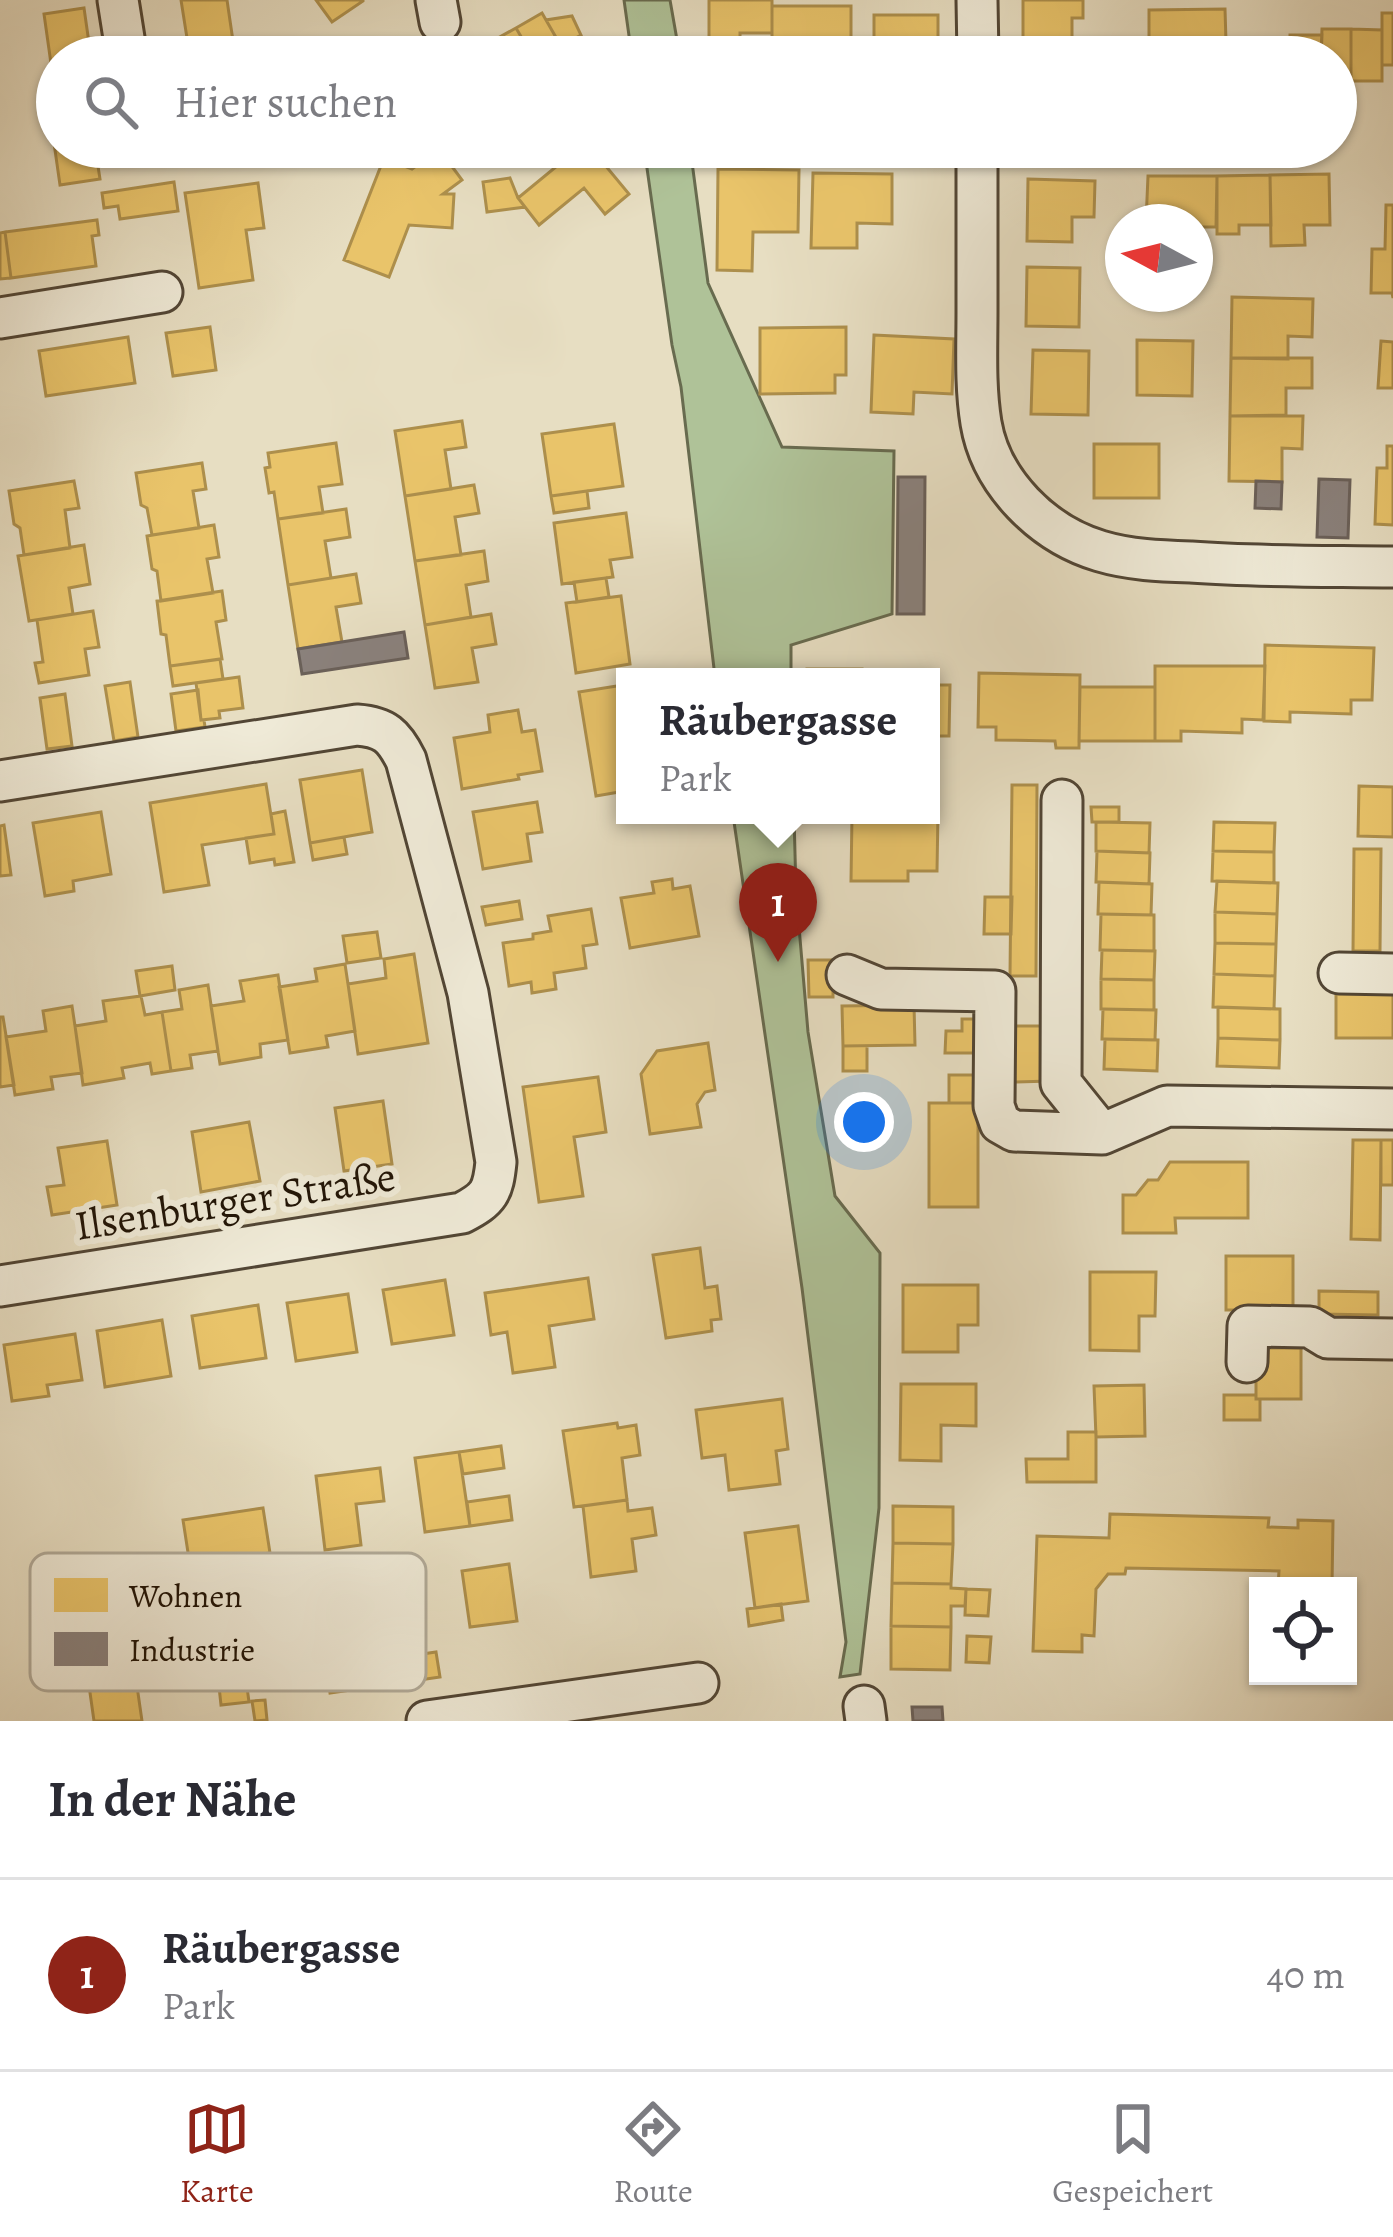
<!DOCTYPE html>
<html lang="de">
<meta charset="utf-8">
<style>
:root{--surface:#fff;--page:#f2f2f3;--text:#2b2b33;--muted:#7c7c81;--line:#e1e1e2;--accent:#8f2418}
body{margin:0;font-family:Alegreya,serif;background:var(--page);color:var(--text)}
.controls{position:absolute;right:36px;bottom:36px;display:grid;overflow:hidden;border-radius:0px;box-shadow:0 3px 9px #0004}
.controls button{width:108px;height:108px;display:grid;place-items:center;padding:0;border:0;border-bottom:3px solid var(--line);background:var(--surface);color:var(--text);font:60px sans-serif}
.compass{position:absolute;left:1105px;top:204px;width:108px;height:108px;border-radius:50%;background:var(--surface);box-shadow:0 3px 9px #0004;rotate:277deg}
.you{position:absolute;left:864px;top:1122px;width:42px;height:42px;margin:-30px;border:9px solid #fff;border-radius:50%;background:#1a73e8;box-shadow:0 0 0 18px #1a73e833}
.badge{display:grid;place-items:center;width:78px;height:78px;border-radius:50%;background:var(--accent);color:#fff;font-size:39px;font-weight:700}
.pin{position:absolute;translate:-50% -99px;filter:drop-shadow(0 3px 6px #0008)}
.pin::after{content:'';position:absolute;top:63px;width:42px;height:36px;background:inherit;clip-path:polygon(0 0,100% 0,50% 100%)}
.popup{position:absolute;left:616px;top:668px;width:324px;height:156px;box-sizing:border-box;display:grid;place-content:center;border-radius:0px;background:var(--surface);filter:drop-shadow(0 3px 9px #0005);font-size:39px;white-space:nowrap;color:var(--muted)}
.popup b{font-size:45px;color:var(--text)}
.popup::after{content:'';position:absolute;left:50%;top:100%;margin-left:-24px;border:24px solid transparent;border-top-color:var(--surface)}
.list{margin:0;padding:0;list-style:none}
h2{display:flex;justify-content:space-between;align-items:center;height:156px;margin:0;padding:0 48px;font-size:51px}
h2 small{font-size:39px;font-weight:400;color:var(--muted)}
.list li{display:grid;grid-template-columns:78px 1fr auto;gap:36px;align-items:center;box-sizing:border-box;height:192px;padding:0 48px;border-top:3px solid var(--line)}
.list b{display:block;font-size:45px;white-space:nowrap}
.list p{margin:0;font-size:39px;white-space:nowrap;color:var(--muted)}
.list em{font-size:39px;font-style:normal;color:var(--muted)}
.icon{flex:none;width:66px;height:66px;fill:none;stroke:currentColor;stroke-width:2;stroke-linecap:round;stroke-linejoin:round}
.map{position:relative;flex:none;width:1393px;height:1721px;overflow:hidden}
.search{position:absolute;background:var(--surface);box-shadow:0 3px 9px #0004;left:36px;right:36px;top:36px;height:132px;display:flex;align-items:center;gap:30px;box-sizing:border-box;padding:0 42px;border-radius:66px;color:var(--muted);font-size:45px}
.sheet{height:348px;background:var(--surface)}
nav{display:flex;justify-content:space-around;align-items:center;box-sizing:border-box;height:168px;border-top:3px solid var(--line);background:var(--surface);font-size:33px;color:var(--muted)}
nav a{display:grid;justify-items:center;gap:6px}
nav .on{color:var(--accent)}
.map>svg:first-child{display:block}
.green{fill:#afc298;stroke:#686b4f;stroke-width:3}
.homes{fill:#e9c46a;stroke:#ad8f4c;stroke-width:3}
.industry{fill:#8a817c;stroke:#6a6059;stroke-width:3}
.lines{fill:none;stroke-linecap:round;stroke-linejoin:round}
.minor-casing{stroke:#524635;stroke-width:45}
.minor{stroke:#efead7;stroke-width:39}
.labels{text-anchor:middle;stroke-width:12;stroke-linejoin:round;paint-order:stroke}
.street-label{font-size:42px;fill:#211406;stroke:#efead7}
.key{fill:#efead7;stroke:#b1aa98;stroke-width:3}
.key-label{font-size:33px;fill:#211406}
</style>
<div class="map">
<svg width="1393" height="1721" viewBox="0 0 1393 1721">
<rect width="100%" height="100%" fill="#e7dec2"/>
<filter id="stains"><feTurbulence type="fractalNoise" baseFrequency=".00167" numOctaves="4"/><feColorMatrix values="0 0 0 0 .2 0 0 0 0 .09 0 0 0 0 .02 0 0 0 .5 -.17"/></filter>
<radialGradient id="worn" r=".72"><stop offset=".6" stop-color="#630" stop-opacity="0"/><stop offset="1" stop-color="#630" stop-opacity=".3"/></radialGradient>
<path class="green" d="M624 0H670L680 57H632Z
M644 147H690L708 283 782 447 894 451 892 614 791 645V677H715L681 387 672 345Z
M733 815H794L796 892 808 1032 835 1196 880 1253 879 1508 860 1674 840 1677 846 1642 802 1288Z"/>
<path class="homes" d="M181 0H227L233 41 241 40 243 57H190Z
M316 0H363V1L332 22Z
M709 0H772V33H740V57H709Z
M1023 0H1083V18H1072V57H1023Z
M772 6H851V44H819V57H772Z
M84 8 91 57H57L56 99 44 14Z
M1225 9 1226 42 1197 43V57H1149V10Z
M542 13 566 55 563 57H533L516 28Z
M1382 13H1393V65H1382Z
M874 15H938V42H919V57H874Z
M572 16 581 35 561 46 546 20Z
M516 28 533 57H486L480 48Z
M1322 29H1351V81H1336V57H1321Z
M1351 29 1382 30V81H1351Z
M1290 35H1322L1321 57H1290Z
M329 48 375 51 374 57H329Z
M56 99 57 147H95L100 179 60 185 48 101Z
M209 147H262L263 153 211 161Z
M580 147H590L629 194 605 214 584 188 539 225 518 198Z
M439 149 462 180 443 194H454L452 228 409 225 389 277 344 260 384 158 412 169Z
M718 169 799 170 798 232H753L752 271 717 270Z
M813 173 892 174V224L857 223V248H811Z
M1329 174 1330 225H1304L1305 245 1271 246 1270 175Z
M1270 175 1271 225H1239V234H1217V176Z
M1148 176H1217L1216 227H1195V222H1146Z
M510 178 518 198 525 207 487 212 483 182Z
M1028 179 1095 181 1094 217H1072V242L1027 241Z
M174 182 178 211 120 219 118 206 104 208 102 193Z
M258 183 264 228 246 230 253 280 199 288 185 193Z
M1386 205H1393V298L1392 293H1371L1372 249H1385Z
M97 220 99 235 92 236 96 266 11 278 5 232Z
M5 232 11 278 0 279V233Z
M1027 267 1080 268 1079 327 1026 326Z
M1232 297 1313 299 1312 337 1288 336V359L1231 358Z
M210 327 216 370 173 376 166 333Z
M846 327V375H835V393L760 394V328Z
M874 335 954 339 952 394 914 392 913 414 871 412Z
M128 337 135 383 46 396 39 351Z
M1137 340 1193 341 1192 396 1137 395Z
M1381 341 1393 342V388H1378Z
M1033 350 1089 351 1088 415 1031 414Z
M1231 358H1312V388H1286V415L1230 416Z
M1230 416H1303L1302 449 1282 448V482L1229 481Z
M462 421 466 447 445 450 451 489 405 496 395 431Z
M614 424 623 486 551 496 542 434Z
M336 443 342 484 319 487 323 513 278 519 274 492 269 493 265 468 270 467 268 453Z
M1094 444H1159V498H1094Z
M1387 446H1393V525L1375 524 1377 468H1387Z
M202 463 206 489 193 491 199 528 152 535 147 508 141 505 136 473Z
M74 481 79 508 65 510 70 548 24 555 20 528 14 524 9 491Z
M474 485 479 513 455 517 461 555 415 561 405 496Z
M587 491 589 508 554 513 551 496Z
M346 509 350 537 325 541 331 578 288 585 278 519Z
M626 513 632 557 610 560 613 577 562 584 554 523Z
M214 525 219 557 207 559 213 593 161 601 157 571 152 569 147 536Z
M84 545 90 584 69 588 73 614 29 621 18 556Z
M484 551 488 581 466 585 471 617 425 625 415 561Z
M356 574 361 603 336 607 342 642 298 649 288 585Z
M606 578 609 597 577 602 574 582Z
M222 591 226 620 216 622 222 659 170 666 166 635 161 634 157 601Z
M621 596 630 664 576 673 566 603Z
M93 611 99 647 85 649 89 675 39 683 35 663 43 662 37 620Z
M491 614 496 644 472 648 478 682 435 688 425 625Z
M1265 645 1374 648 1372 700H1351V714L1290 712V722L1264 721Z
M220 659 223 679 173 686 170 666Z
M1155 666H1265L1263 720 1242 719V733L1181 731V741H1155Z
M807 669H862V677H807Z
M979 673 1080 675 1079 748H1056L1055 741 996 740V727H978Z
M239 677 243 708 219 711 220 718 201 720 196 683Z
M130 682 138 737 114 741 105 686Z
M623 685 625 791 596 796 579 692Z
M931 685H950L949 736H931Z
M1080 687H1155V741H1079Z
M198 690 201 720H204L205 727 176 731 171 694Z
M65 694 72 746 47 749 40 698Z
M518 710 522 732 535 730 542 771 518 775 519 779 462 789 454 738 490 732 488 715Z
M362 770 372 832 310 843 300 780Z
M266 784 274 834 202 845 209 885 164 892 150 803Z
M1012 785H1037L1036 976H1010Z
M1359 786 1393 787V837L1358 836Z
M537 802 542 832 527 834 531 861 483 869 473 812Z
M1091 807H1119V822H1092Z
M285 811 294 862 275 865 274 859 250 863 246 838 274 834 271 814Z
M101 812 111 874 73 881 74 891 45 896 33 823Z
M931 812H938L937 871H908V881H851L852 815H931Z
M1096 822 1150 823 1149 853 1096 851Z
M1214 822 1275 823 1274 852 1213 851Z
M4 825 11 875 0 876V826Z
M344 837 347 854 313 860 310 843Z
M1354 849H1381L1380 951H1353Z
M1097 851 1150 853 1149 884 1096 882Z
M1213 851 1274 852V883L1212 881Z
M672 879 673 889 690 886 699 936 630 948 621 898 654 893 652 882Z
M1217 881 1278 883 1277 914 1215 912Z
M1099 882 1152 884 1151 915 1098 914Z
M985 897H1012L1011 934H984Z
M519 901 522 919 486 925 482 907Z
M591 909 597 944 583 946 586 968 554 973 556 989 532 993 531 982 509 986 503 943 533 939V934L551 931 548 916Z
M1215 912 1277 914 1276 944 1215 943Z
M1101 914 1154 915V951L1100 950Z
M377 932 381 958 347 963 343 936Z
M1215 943 1276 944 1275 976 1214 974Z
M1102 950 1155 951 1154 980 1101 979Z
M414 954 428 1043 358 1054 348 984 386 978 384 959Z
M808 960H833V997H809Z
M345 964 355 1031 326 1036 328 1047 290 1053 279 987 317 981 315 969Z
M172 966 175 990 140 996 136 971Z
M1214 974 1275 976 1274 1009 1213 1007Z
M278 975 288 1040 260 1044 261 1057 220 1064 211 1006 244 1001 240 981Z
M1101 979 1154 980V1010L1101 1009Z
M1336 982H1393V1038H1336Z
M208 985 218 1051 190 1055 192 1068 171 1071 162 1012 182 1009 179 990Z
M141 996 145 1015 162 1012 171 1071 152 1074 150 1063 122 1068 124 1078 83 1085 75 1026 106 1021 103 1001Z
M914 1005 915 1045 843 1046 842 1006Z
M72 1006 82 1073 51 1077 53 1089 15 1095 6 1037 46 1031 43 1011Z
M1218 1007 1280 1009V1040L1218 1038Z
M1103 1009 1156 1010 1155 1040 1102 1039Z
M0 1017H3L14 1085 0 1087Z
M962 1019H981V1053H945L946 1031H962Z
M1014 1026H1051L1050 1081 1014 1082Z
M1218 1038 1280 1040 1279 1068 1217 1066Z
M1105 1039 1158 1040 1157 1071 1104 1069Z
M708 1043 715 1090 705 1092 697 1104 701 1127 650 1134 641 1074 657 1051Z
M843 1046H867V1071H843Z
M949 1075H979L978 1103H949Z
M598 1077 606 1132 574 1137 583 1196 539 1202 523 1087Z
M383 1101 392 1164 344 1171 335 1108Z
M929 1103H978V1207H929Z
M249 1122 260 1181 201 1192 192 1132Z
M1353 1140H1381L1380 1240 1351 1239Z
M1381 1140H1393V1185H1381Z
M107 1141 117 1205 52 1215 47 1187 64 1185 58 1148Z
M1170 1162H1248V1218H1175L1176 1233H1123V1195H1136L1148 1180H1158Z
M700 1248 705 1288 717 1286 721 1319 711 1320 712 1331 666 1338 653 1255Z
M1226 1256H1293V1310H1226Z
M1090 1272H1156L1155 1316H1139V1351L1090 1350Z
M588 1278 594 1319 549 1326 555 1367 513 1373 507 1332 491 1335 485 1293Z
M445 1280 454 1335 392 1344 383 1290Z
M903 1285H978V1325H958V1352H903Z
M1319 1291 1378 1292V1315L1319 1314Z
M348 1294 357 1352 296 1361 287 1303Z
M258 1305 266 1358 200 1368 192 1316Z
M162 1320 171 1376 105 1387 97 1331Z
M75 1334 82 1380 47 1385 49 1396 12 1401 4 1345Z
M1256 1348H1301V1399H1256Z
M901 1384H976V1426L941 1425V1461L900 1460Z
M1144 1385 1145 1436 1096 1437 1094 1386Z
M1224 1395H1256V1399H1260V1420H1224Z
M782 1399 788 1449 776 1451 780 1484 729 1490 725 1455 702 1458 696 1410Z
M617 1423 618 1428 636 1425 640 1455 622 1458 627 1500 574 1507 563 1431Z
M1068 1432H1096V1482H1027L1026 1459H1068Z
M501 1446 504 1468 463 1474 459 1452Z
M459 1452 470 1526 425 1532 415 1458Z
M380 1468 384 1501 356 1504 361 1545 325 1550 316 1476Z
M509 1496 512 1520 470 1526 467 1502Z
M627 1500 628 1511 652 1508 656 1535 632 1539 636 1571 591 1577 583 1506Z
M893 1506 953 1507V1544L893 1543Z
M263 1508 270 1553 238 1557 243 1590 195 1598 183 1520Z
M1110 1514 1269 1518 1268 1527 1298 1528V1520L1333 1521 1332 1586H1278L1279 1571 1126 1568 1125 1574H1108L1096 1589 1094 1636 1082 1635V1652L1033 1651 1037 1536 1109 1538Z
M798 1526 808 1601 755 1608 745 1533Z
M893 1543 953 1544 951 1584 892 1583Z
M509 1564 517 1621 470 1627 462 1571Z
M892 1583 951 1584V1588L966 1589 965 1606H951V1627L891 1626Z
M966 1589 990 1590 988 1616 965 1615Z
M781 1604 783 1620 749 1626 747 1609Z
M891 1626 951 1627 950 1670 891 1669Z
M967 1636 991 1637 989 1663 966 1662Z
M337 1640 340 1666 436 1652 440 1677 330 1693 323 1642Z
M131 1644 142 1721H94L84 1650Z
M244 1665 249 1702 221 1705 217 1668Z
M265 1700 267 1720 255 1721 252 1701Z"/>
<path class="industry" d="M898 477H925L924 614H897Z
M1319 479 1350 480 1348 538 1317 537Z
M1256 481 1282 482 1281 509 1255 508Z
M404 632 408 658 302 674 298 649Z
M912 1707H942L943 1721H913Z"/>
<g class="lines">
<g class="minor-casing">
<path id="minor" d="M118 0 127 57
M436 0 440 22
M977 0 978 57
M977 147C977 202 977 257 977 312 977 349 975 386 981 423 991 483 1043 534 1100 551 1130 560 1160 561 1191 562 1258 567 1326 566 1393 567
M0 318 162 292
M0 781 357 725C385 727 394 736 406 760L468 993 496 1162C493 1192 489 1199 462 1213L0 1286
M1062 800 1061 1083 1102 1134
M1339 973 1393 974
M847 975 881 989 995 991 994 1106 1000 1123 1014 1131 1102 1134 1167 1106 1393 1109
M1247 1362 1248 1326 1310 1327 1328 1338 1393 1339
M864 1706 866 1721
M427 1721 698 1683"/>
</g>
<use href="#minor" class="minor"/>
</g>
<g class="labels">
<g class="street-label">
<text transform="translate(235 1200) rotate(-9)" y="15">Ilsenburger Straße</text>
</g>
</g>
<rect x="30" y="1553" width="396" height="138" rx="18" class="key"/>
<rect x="54" y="1578" width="54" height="34" fill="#e9c46a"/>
<rect x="54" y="1632" width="54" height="34" fill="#8a817c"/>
<g class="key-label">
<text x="129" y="1607">Wohnen</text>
<text x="129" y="1661">Industrie</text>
</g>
<rect width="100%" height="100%" filter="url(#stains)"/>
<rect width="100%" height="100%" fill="url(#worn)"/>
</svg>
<div class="controls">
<button><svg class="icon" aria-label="locate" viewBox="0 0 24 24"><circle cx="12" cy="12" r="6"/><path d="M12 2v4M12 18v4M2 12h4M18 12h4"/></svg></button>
</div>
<svg class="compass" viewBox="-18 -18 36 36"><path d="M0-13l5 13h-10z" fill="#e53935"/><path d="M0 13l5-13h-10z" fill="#7c7c81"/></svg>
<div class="you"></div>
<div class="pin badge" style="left:778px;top:962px">1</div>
<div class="popup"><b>Räubergasse</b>Park</div>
<div class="search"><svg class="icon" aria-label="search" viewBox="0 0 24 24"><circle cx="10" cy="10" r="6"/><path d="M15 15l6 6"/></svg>Hier suchen</div>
</div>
<section class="sheet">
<h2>In der Nähe<small></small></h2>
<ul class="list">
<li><span class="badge">1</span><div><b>Räubergasse</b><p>Park</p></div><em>40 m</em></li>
</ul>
</section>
<nav>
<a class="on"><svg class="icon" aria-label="map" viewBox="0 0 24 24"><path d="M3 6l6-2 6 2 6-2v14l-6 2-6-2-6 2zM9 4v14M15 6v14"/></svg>Karte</a>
<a><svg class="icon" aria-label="directions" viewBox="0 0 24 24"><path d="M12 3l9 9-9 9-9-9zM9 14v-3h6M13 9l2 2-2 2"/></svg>Route</a>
<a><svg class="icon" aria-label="saved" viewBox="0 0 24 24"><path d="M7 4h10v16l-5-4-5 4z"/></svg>Gespeichert</a>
</nav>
